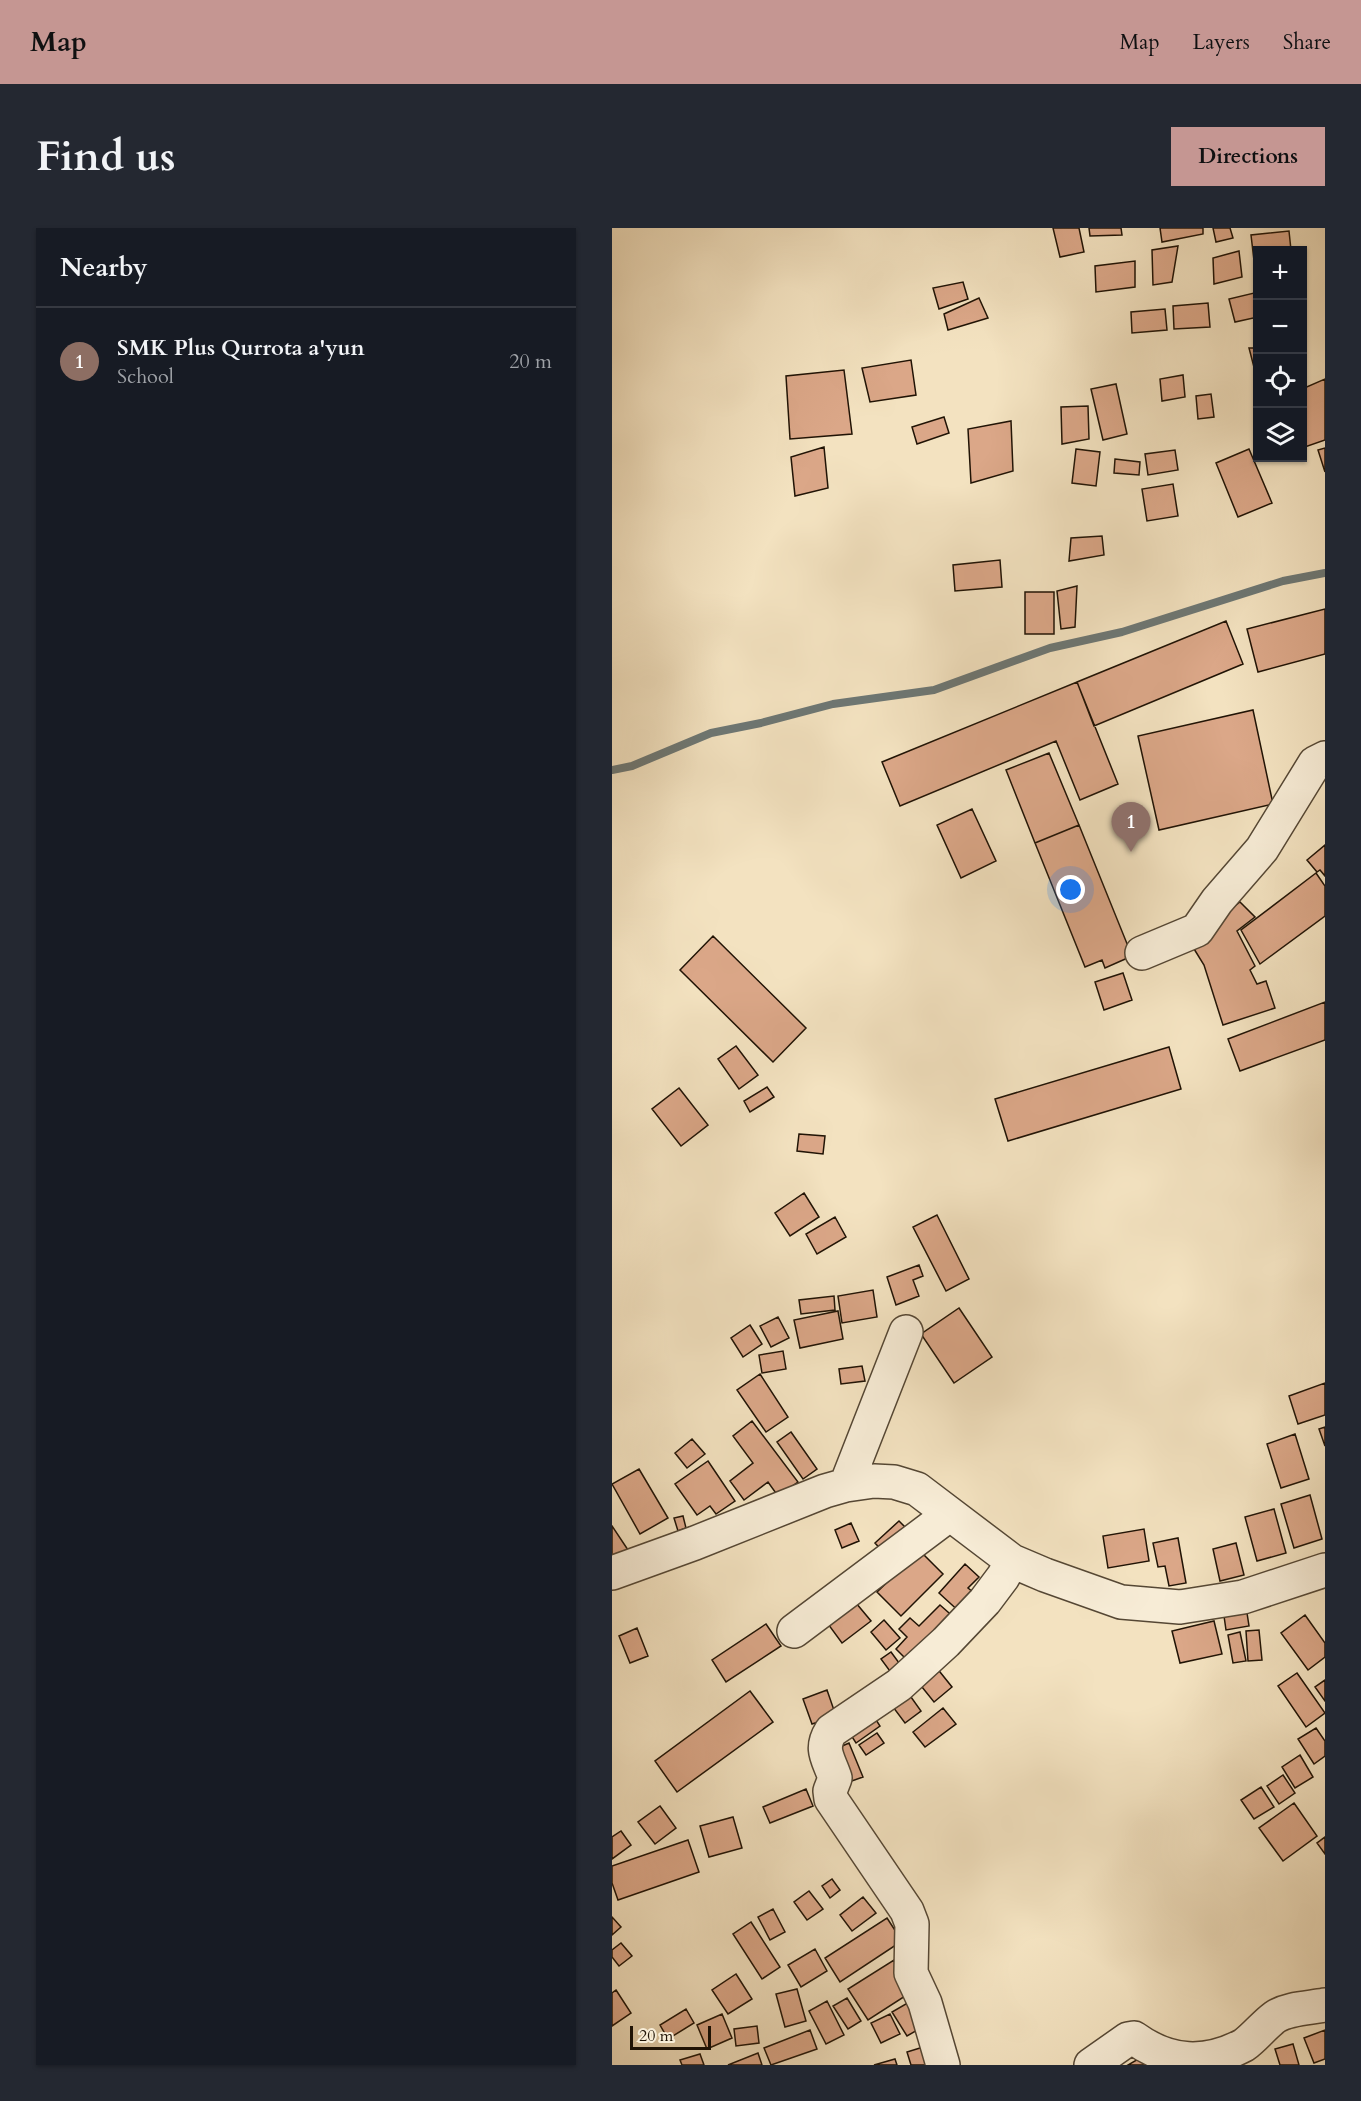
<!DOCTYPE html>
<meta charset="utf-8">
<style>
:root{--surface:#171b24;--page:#242831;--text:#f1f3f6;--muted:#9ea1a6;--line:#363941;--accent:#c59692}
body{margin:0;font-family:Cardo,serif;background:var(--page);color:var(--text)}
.controls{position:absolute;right:18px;top:18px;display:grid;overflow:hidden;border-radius:0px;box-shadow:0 2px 4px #0004}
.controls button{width:54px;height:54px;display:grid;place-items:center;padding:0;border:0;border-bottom:2px solid var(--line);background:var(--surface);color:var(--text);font:30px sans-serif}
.scale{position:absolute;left:18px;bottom:15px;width:81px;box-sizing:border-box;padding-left:6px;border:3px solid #201305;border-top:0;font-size:16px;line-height:21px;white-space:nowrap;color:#201305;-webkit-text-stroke:4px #f7ecd6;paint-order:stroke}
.you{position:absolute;left:459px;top:662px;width:21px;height:21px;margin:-15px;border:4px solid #fff;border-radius:50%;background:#1a73e8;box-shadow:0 0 0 9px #1a73e833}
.badge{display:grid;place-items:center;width:39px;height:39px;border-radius:50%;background:var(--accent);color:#fff;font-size:20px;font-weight:700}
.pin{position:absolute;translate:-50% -50px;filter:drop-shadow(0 2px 3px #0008)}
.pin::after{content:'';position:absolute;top:32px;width:21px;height:18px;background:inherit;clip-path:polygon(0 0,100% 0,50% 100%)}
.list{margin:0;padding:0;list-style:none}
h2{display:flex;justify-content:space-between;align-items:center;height:78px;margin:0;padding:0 24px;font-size:26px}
h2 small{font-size:20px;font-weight:400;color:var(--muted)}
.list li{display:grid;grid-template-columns:39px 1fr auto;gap:18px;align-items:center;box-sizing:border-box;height:108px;padding:0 24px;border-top:2px solid var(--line)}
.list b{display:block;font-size:22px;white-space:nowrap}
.list p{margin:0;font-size:20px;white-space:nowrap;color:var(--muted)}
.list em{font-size:20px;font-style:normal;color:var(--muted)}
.icon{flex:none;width:33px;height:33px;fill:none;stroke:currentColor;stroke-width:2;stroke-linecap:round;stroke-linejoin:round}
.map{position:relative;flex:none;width:713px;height:1837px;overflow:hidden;border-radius:0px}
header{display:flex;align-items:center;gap:36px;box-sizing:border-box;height:84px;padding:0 30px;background:var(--accent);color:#111}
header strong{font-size:28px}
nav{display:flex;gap:33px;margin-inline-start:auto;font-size:21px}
.intro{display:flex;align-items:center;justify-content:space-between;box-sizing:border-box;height:144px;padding:0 36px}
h1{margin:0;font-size:42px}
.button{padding:15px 27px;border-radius:0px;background:var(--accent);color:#111;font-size:21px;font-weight:700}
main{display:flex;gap:36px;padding:0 36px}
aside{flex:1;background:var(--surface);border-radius:0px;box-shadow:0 2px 4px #0004}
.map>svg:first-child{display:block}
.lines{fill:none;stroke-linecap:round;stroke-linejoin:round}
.stream{stroke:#6d7774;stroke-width:8}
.building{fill:#dba788;stroke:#201305;stroke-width:1.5}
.minor-casing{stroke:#554734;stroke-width:36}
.minor{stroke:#f7ecd6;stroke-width:33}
</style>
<header>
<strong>Map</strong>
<nav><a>Map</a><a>Layers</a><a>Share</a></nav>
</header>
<div class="intro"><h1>Find us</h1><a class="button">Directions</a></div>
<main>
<aside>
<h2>Nearby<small></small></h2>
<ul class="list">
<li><span class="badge" style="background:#8d6e63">1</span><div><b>SMK Plus Qurrota a'yun</b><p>School</p></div><em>20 m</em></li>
</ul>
</aside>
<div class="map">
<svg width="713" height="1837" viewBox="0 0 713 1837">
<rect width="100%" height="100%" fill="#f3e2c0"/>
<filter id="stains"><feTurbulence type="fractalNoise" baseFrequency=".00333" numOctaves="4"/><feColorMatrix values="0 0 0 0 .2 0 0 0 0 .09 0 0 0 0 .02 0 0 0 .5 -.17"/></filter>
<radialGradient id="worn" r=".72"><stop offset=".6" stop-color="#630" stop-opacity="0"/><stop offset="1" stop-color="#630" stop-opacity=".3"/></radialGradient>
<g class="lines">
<path class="stream" d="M0 542 20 538 99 505 149 495 221 476 322 462 438 420 510 404 671 353 713 345"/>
</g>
<path class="building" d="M441 0H467L472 24 448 29Z
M477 0H509L510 7 478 8Z
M548 0H591V6L550 14Z
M601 0H618L621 10 604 14Z
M677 3 679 22H646V41H643L639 7Z
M566 18 560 54 541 57 540 22Z
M627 23 630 49 602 56 601 30Z
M523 33V59L484 64 483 38Z
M351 54 356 71 327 81 321 60Z
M642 65 646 73V89L623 94 617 71Z
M367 70 376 90 336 102 332 86Z
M596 75 598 99 562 101 561 78Z
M553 81 555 102 520 105 519 84Z
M637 120H646V142L643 143Z
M299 132 304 167 258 174 250 140Z
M232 142 240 206 178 211 174 148Z
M571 147 573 169 550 173 548 151Z
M713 151V212L690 220V161Z
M504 156 515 206 491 212 479 161Z
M599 166 602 189 586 191 584 168Z
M476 178 477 211 450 216 449 179Z
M332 189 337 205 305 216 300 199Z
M399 193 401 243 359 255 356 201Z
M212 219 216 260 183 268 179 229Z
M713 220V244L706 222Z
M464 221 488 224 484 258 460 255Z
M637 221 660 275 626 289 604 235Z
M563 222 566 242 536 247 533 226Z
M503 231 528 234 527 247 502 245Z
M561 256 566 288 535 293 530 261Z
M490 308 492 327 457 333 459 310Z
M388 332 390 359 343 363 341 337Z
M465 358 463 399 449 401 445 363Z
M413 364H442V406H413Z
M713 381V426L646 444 635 401Z
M614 393 631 436 482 498 465 454Z
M465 454 506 556 468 572 444 513 288 578 270 534Z
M641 482 661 576 547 602 526 508Z
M437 525 467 597 423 615 394 542Z
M360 581 384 633 349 650 325 597Z
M467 597 520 728 493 740 490 732 473 739 423 615Z
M713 617V648L708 642 705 644 695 632Z
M704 645 713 658V688L648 736 629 702Z
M628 674 643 689 625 703 643 738 638 742 645 756 654 753 663 780 611 797 592 737 579 716 603 693Z
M101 708 194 800 161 834 68 742Z
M511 745 520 772 492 782 483 754Z
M713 774V812L628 843 616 811Z
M124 818 146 847 127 861 106 831Z
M557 819 569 861 396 913 383 871Z
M155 859 162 869 138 884 132 873Z
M67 860 96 897 69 918 40 881Z
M187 906 213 908 211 926 185 923Z
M192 965 207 989 178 1008 163 985Z
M325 987 357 1051 334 1063 301 999Z
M223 989 234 1009 205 1026 194 1006Z
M307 1037 311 1048 301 1052 307 1068 284 1077 275 1049Z
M261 1062 265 1089 230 1095 226 1068Z
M222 1068 223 1082 189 1086 187 1072Z
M347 1080 380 1129 342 1155 309 1106Z
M226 1083 231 1111 188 1120 182 1092Z
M166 1089 177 1110 159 1119 148 1098Z
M138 1097 150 1116 131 1129 119 1110Z
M171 1123 174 1141 150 1145 147 1127Z
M250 1138 253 1153 229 1156 227 1141Z
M148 1146 176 1189 154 1204 125 1162Z
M713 1155V1187L686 1196 677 1168Z
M140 1193 186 1254 166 1268 156 1254 132 1272 118 1253 141 1235 121 1208Z
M713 1199V1218L707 1201Z
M179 1204 205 1241 191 1251 165 1214Z
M683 1206 697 1251 669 1260 655 1216Z
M80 1211 93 1226 75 1240 63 1225Z
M96 1233 123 1273 104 1286 98 1278 85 1287 63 1256Z
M27 1241 56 1290 28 1306 0 1256Z
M698 1267 710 1311 682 1320 669 1276Z
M662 1281 674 1325 645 1333 633 1289Z
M71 1288 74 1300 66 1303 62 1290Z
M287 1293 300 1306 276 1329 263 1315Z
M239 1295 247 1313 230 1320 223 1302Z
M0 1298 20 1328 0 1336Z
M532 1301 537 1333 496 1340 491 1308Z
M566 1310 574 1355 557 1358 553 1338 546 1339 541 1315Z
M624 1315 632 1347 608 1353 601 1321Z
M308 1323 331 1346 289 1388 265 1364Z
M353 1336 367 1349 356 1360 367 1369 351 1387 327 1365Z
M244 1375 259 1393 230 1415 216 1396Z
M328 1377 345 1392 300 1437 284 1421 295 1409 287 1401 298 1390 307 1398Z
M635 1385 637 1398 614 1402 612 1388Z
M693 1387 713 1415V1429L696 1442 669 1405Z
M272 1392 288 1410 274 1422 259 1404Z
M602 1393 610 1426 568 1435 560 1403Z
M154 1396 169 1418 114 1454 100 1432Z
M25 1400 36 1428 18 1435 7 1408Z
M647 1402 650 1432 636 1433 634 1403Z
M628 1404 634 1433 621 1435 616 1407Z
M279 1424 293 1443 283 1450 269 1431Z
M320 1434 340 1459 322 1474 302 1449Z
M685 1445 713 1485 694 1499 666 1458Z
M713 1452V1473L703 1459Z
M215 1462 224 1488 200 1496 191 1471Z
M294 1462 309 1483 293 1495 278 1475Z
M138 1463 161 1494 65 1564 43 1533Z
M331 1480 344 1496 313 1519 301 1504Z
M259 1484 268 1498 244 1515 235 1501Z
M704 1500 713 1513V1528L702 1536 686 1511Z
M265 1505 272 1515 254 1527 247 1517Z
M237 1515 251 1549 234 1555 221 1522Z
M688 1527 701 1549 683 1560 670 1539Z
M671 1547 683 1565 667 1576 655 1558Z
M649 1559 662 1579 642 1591 629 1572Z
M194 1561 201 1578 158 1595 151 1579Z
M682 1575 705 1608 671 1633 647 1600Z
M48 1578 64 1600 43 1616 26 1594Z
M121 1589 130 1620 97 1629 88 1598Z
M9 1603 19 1617 0 1631V1609Z
M713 1609V1626L705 1615Z
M76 1612 87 1644 6 1672 0 1655V1638Z
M220 1651 228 1662 218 1670 210 1658Z
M197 1663 211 1681 195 1692 182 1674Z
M251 1669 264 1685 240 1703 228 1687Z
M161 1681 173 1704 158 1712 146 1689Z
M0 1689 9 1699 0 1707Z
M275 1690 290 1713 228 1754 213 1730Z
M139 1694 168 1739 150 1751 121 1706Z
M9 1715 20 1728 7 1738 0 1729V1722Z
M203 1721 215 1743 189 1759 176 1737Z
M282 1732 301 1763 256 1792 236 1761Z
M124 1746 140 1771 116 1786 100 1762Z
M185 1761 194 1793 173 1799 164 1766Z
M4 1762 19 1785 0 1798V1765Z
M235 1770 249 1793 236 1801 221 1778Z
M215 1773 232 1807 214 1816 197 1783Z
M299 1773 314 1797 295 1808 280 1784Z
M74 1781 82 1795 56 1811 48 1797Z
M110 1786 120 1810 95 1821 85 1797Z
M278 1786 288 1806 269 1815 259 1795Z
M145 1798 147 1815 124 1818 122 1801Z
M198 1802 205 1821 159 1837 152 1820Z
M713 1802V1831L702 1835 692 1810Z
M321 1816 328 1837H299L295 1824Z
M681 1816 687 1837H668L663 1821Z
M146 1825 150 1837H116Z
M88 1826 92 1837H70L68 1832Z
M528 1830 532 1837H516Z
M283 1831 285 1837H262Z"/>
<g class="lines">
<g class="minor-casing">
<path id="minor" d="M530 725 585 702 605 673 650 621 703 535 713 530
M234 1257 294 1104
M0 1345 83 1315 213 1263 234 1257 262 1253 282 1254 305 1261 400 1333 433 1347 509 1374 568 1379 631 1369 713 1342
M182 1403 338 1286
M331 1837 313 1775 299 1745 300 1696 295 1683 219 1571 218 1563 223 1550C217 1531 207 1522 219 1503L287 1457 334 1414 373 1373 391 1349 400 1333
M479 1837 516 1811 522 1810C558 1836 594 1837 632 1817 643 1809 652 1797 663 1789 676 1780 698 1780 713 1777"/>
</g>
<use href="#minor" class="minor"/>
</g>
<rect width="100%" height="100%" filter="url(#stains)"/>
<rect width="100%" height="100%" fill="url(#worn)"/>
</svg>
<div class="controls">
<button>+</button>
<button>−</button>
<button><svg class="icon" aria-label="locate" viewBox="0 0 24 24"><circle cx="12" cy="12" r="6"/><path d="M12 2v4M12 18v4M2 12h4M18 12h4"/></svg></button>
<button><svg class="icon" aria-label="layers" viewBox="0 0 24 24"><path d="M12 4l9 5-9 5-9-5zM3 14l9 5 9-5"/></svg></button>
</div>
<div class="scale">20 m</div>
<div class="you"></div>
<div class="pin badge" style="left:519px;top:624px;background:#8d6e63">1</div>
</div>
</main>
